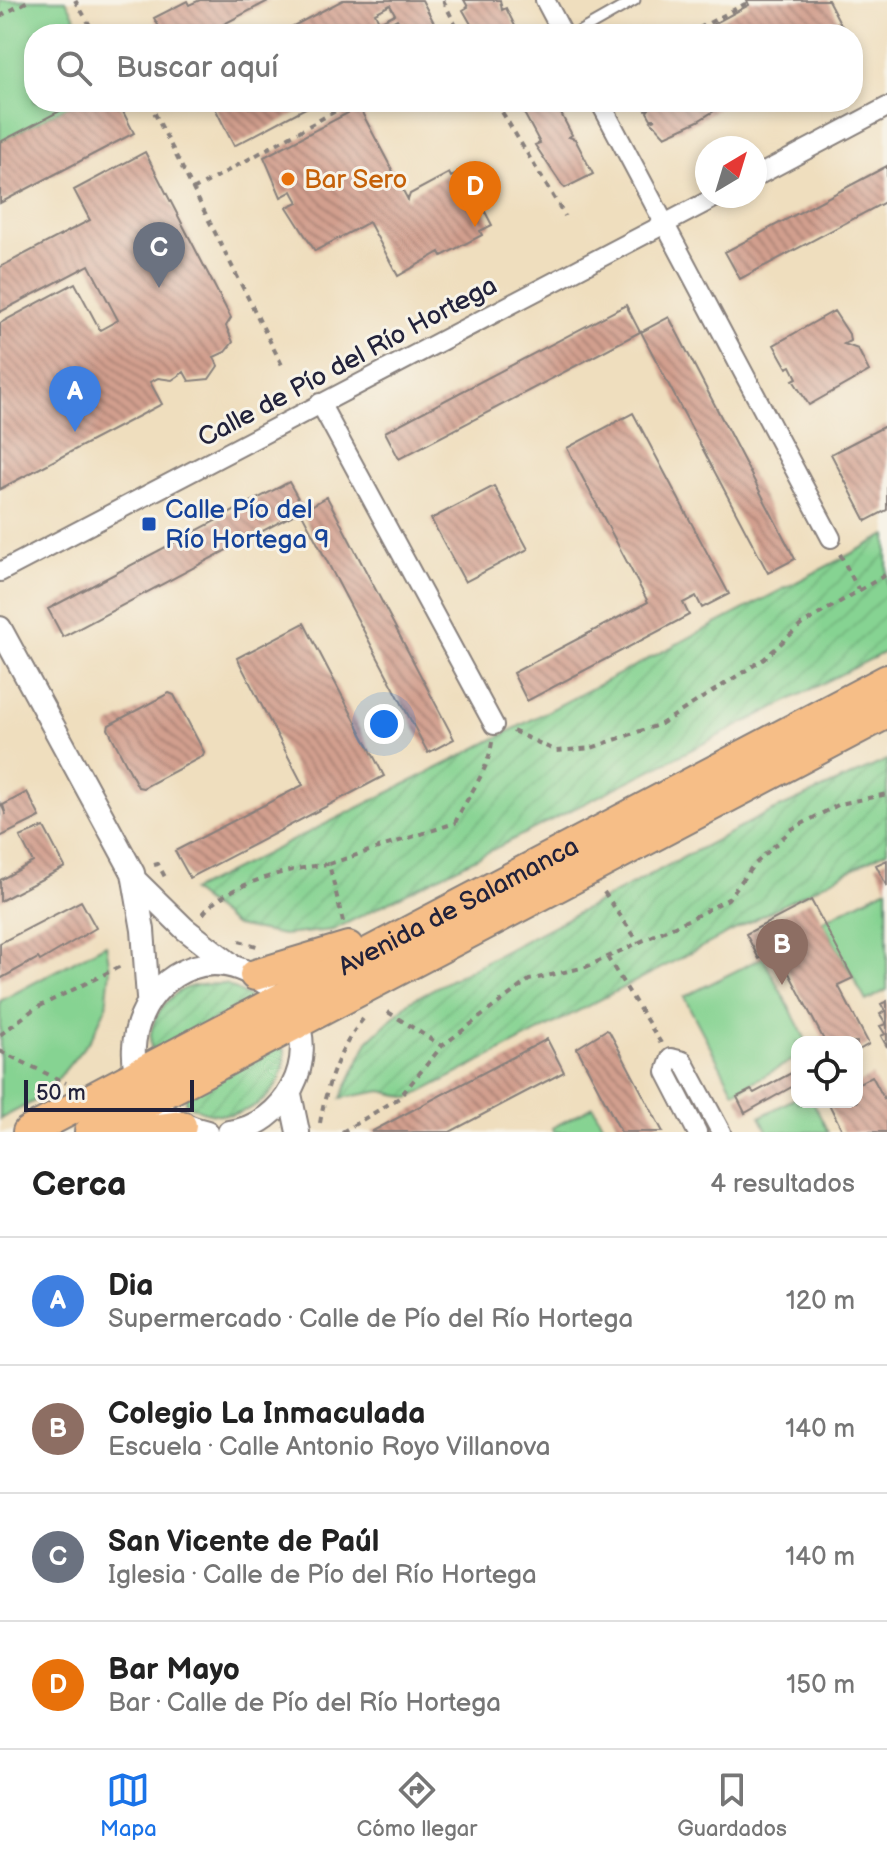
<!DOCTYPE html>
<html lang="es">
<meta charset="utf-8">
<style>
:root{--surface:#fff;--page:#f2f2f2;--text:#222;--muted:#767676;--line:#e0e0e0;--accent:#1a73e8}
body{margin:0;font-family:"Balsamiq Sans",sans-serif;background:var(--page);color:var(--text)}
.controls{position:absolute;right:24px;bottom:24px;display:grid;overflow:hidden;border-radius:16px;box-shadow:0 4px 12px #0003}
.controls button{width:72px;height:72px;display:grid;place-items:center;padding:0;border:0;border-bottom:2px solid var(--line);background:var(--surface);color:var(--text);font:40px sans-serif}
.compass{position:absolute;left:695px;top:136px;width:72px;height:72px;border-radius:50%;background:var(--surface);box-shadow:0 4px 12px #0003;rotate:38deg}
.scale{position:absolute;left:24px;bottom:20px;width:170px;box-sizing:border-box;padding-left:8px;border:4px solid #22223b;border-top:0;font-size:22px;line-height:28px;white-space:nowrap;color:#22223b;-webkit-text-stroke:6px #f7f3e8;paint-order:stroke}
.you{position:absolute;left:384px;top:724px;width:28px;height:28px;margin:-20px;border:6px solid #fff;border-radius:50%;background:#1a73e8;box-shadow:0 0 0 12px #1a73e833}
.badge{display:grid;place-items:center;width:52px;height:52px;border-radius:50%;background:var(--accent);color:#fff;font-size:26px;font-weight:700}
.pin{position:absolute;translate:-50% -66px;filter:drop-shadow(0 2px 4px #0008)}
.pin::after{content:'';position:absolute;top:42px;width:28px;height:24px;background:inherit;clip-path:polygon(0 0,100% 0,50% 100%)}
.list{margin:0;padding:0;list-style:none}
h2{display:flex;justify-content:space-between;align-items:center;height:104px;margin:0;padding:0 32px;font-size:34px}
h2 small{font-size:26px;font-weight:400;color:var(--muted)}
.list li{display:grid;grid-template-columns:52px 1fr auto;gap:24px;align-items:center;box-sizing:border-box;height:128px;padding:0 32px;border-top:2px solid var(--line)}
.list b{display:block;font-size:30px;white-space:nowrap}
.list p{margin:0;font-size:26px;white-space:nowrap;color:var(--muted)}
.list em{font-size:26px;font-style:normal;color:var(--muted)}
.icon{flex:none;width:44px;height:44px;fill:none;stroke:currentColor;stroke-width:2;stroke-linecap:round;stroke-linejoin:round}
.map{position:relative;flex:none;width:887px;height:1132px;overflow:hidden}
.search{position:absolute;background:var(--surface);box-shadow:0 4px 12px #0003;left:24px;right:24px;top:24px;height:88px;display:flex;align-items:center;gap:20px;box-sizing:border-box;padding:0 28px;border-radius:32px;color:var(--muted);font-size:30px}
.sheet{height:616px;background:var(--surface)}
nav{display:flex;justify-content:space-around;align-items:center;box-sizing:border-box;height:112px;border-top:2px solid var(--line);background:var(--surface);font-size:22px;color:var(--muted)}
nav a{display:grid;justify-items:center;gap:4px}
nav .on{color:var(--accent)}
.map>svg:first-child{display:block}
.park{fill:#86d392;stroke:#547a66;stroke-width:2}
.garden{fill:url(#garden-furrows);stroke:#547a66;stroke-width:2}
.building{fill:url(#building-back-hatch);fill-rule:evenodd}
.lines{fill:none;stroke-linecap:round;stroke-linejoin:round}
.service-casing{stroke:#88807c;stroke-width:13}
.minor-casing{stroke:#88807c;stroke-width:22}
.tertiary-casing{stroke:#88807c;stroke-width:26}
.trunk-casing{stroke:#88807c;stroke-width:34}
.path{stroke:#88807c;stroke-width:4;stroke-dasharray:6 6;stroke-linecap:butt}
.service{stroke:#fff;stroke-width:9}
.minor{stroke:#fff;stroke-width:18}
.tertiary{stroke:#fff;stroke-width:22}
.trunk{stroke:#f6be87;stroke-width:30}
.food-dot{fill:#e8710a;stroke:#f7f3e8;stroke-width:3}
.transit-dot{fill:#1a4fb4;stroke:#f7f3e8;stroke-width:3}
.labels{text-anchor:middle;stroke-width:6;stroke-linejoin:round;paint-order:stroke}
.food-label{font-size:26px;fill:#c56008;stroke:#f7f3e8;text-anchor:start}
.street-label{font-size:26px;fill:#22223b;stroke:#f7f3e8}
.transit-label{font-size:26px;fill:#164399;stroke:#f7f3e8;text-anchor:start}
</style>
<div class="map">
<svg width="887" height="1132" viewBox="0 0 887 1132">
<defs>
<pattern id="garden-furrows" width="10" height="10" patternUnits="userSpaceOnUse" patternTransform="scale(2)"><rect width="10" height="10" fill="#86d392"/><path d="M-1 1l2-2M0 10L10 0M9 11l2-2" fill="none" stroke="#73b57f"/></pattern>
<pattern id="building-back-hatch" width="6" height="6" patternUnits="userSpaceOnUse" patternTransform="scale(2)"><rect width="6" height="6" fill="#d29f8e"/><path d="M-1 5l2 2M0 0l6 6M5-1l2 2" fill="none" stroke="#aa8175"/></pattern>
</defs>
<rect width="100%" height="100%" fill="#f7f3e8"/>
<filter id="ink" filterUnits="userSpaceOnUse"><feTurbulence type="fractalNoise" baseFrequency=".0125" numOctaves="2"/><feDisplacementMap in="SourceGraphic" scale="16" xChannelSelector="R" yChannelSelector="G"/><feConvolveMatrix kernelMatrix="1 2 1 2 8 2 1 2 1" color-interpolation-filters="sRGB"/></filter>
<filter id="wash" filterUnits="userSpaceOnUse"><feTurbulence type="fractalNoise" baseFrequency=".006" numOctaves="4" result="noise"/><feDisplacementMap in="SourceGraphic" scale="32" xChannelSelector="R" yChannelSelector="G"/><feGaussianBlur stdDeviation="1.8" result="paint"/><feColorMatrix in="noise" values="0 0 0 0 0 0 0 0 0 0 0 0 0 0 0 0 0 1.4 0 .05"/><feComposite in="paint" operator="in"/></filter>
<g filter="url(#wash)">
<rect width="100%" height="100%" fill="#efdebe"/>
<path class="park" d="M0 0H66L84 34H34V102H77L0 142Z
M887 888V990L866 1001 822 921Z
M106 944 110 969 106 1007 92 1037 44 1096 0 1119V1001Z
M763 957 807 1042H797V1058L734 1092 684 997Z
M797 1097V1102H813L828 1132H768L760 1117Z
M593 1106 606 1132H554L552 1128Z"/>
<path class="garden" d="M887 535V651L333 930 283 935 235 926 191 891 450 762Z
M887 760V851L410 1098 382 1091 341 1098 368 1041 410 1001 764 815Z
M226 984 249 997 248 1003 152 1051C144 1026 167 991 193 986 204 984 216 984 226 984Z
M279 1047 285 1050C287 1103 229 1132 186 1103V1097Z"/>
<g id="blocks">
<path class="building" d="M200 0H270L205 34H163L154 18 187 1 189 5Z
M343 0H422L440 34H390L402 28 397 19 382 27 386 34H278ZM390 5 395 14 379 22 375 13Z
M464 0H500L502 10 506 8 519 34 476 33 463 10 468 7Z
M747 0H828L846 34H695L749 5Z
M77 102H118L134 133 0 203V142Z
M212 102H246L249 108 261 102H317L234 146Z
M518 102H555L572 135 569 137 575 139 593 174 565 188 562 185 535 145 540 143Z
M641 102H728L698 121 665 136 651 121 656 119H651L647 112 650 108 646 110Z
M359 107 408 200 410 194 449 173 451 177 463 171 473 190 468 192 477 209 482 206 492 225 480 231 482 235 442 256 440 252 398 276 369 222 315 251 287 207 298 202 294 195 292 191 281 197 264 157Z
M145 152 231 318 226 326 233 342 225 352 214 357 218 366 209 379 189 381 184 372 172 380 158 378 150 382 162 404 0 489V323L75 283 100 330 118 320 89 265 0 312V267L90 220 74 190Z
M887 166V201L740 279 725 252Z
M626 305 640 332 399 459 385 432Z
M834 311 849 334 850 341 844 344 858 349 869 371 809 405 793 380 797 378 791 366 787 368 774 345Z
M669 317 795 559 768 573 641 332Z
M633 413 729 594 702 608 696 596 683 603 689 615 527 701 513 673 648 602 567 448Z
M887 425V510L866 521 831 454Z
M289 482 304 509 63 637 48 609Z
M494 486 528 549 465 582 431 519Z
M327 497 454 739 428 753 301 512Z
M304 623 384 776 190 878 175 851 303 785 237 658Z
M169 693 174 695 204 752 203 756 143 788 138 787 108 729 109 725Z
M27 792 40 817 0 837V802L6 815 3 805Z
M44 827 65 867 0 901V880L33 862 20 837Z
M887 860V887L876 865Z
M811 900 853 978 838 985 869 1044 857 1051V1042H825L777 950 759 959 746 934Z
M81 901 96 928 40 961 38 958 0 979V943Z
M887 1001V1047L881 1036 885 1034 880 1026 886 1024 880 1014 885 1011 881 1004Z
M606 1030 609 1031 663 1132H621L577 1048Z
M547 1039 564 1072 499 1106 450 1132H371Z
M797 1070V1084L745 1113 737 1097 751 1090 754 1093Z
M872 1076 887 1104V1132H843L828 1102H857V1084Z"/>
</g>
</g>
<g filter="url(#ink)">
<use href="#blocks" fill-opacity="0" stroke="#88807c" stroke-width="2"/>
<g class="lines">
<g class="service-casing">
<path id="service" d="M575 34 635 0"/>
</g>
<g class="minor-casing">
<path id="minor" d="M545 0 563 34
M600 102 831 538
M755 177 887 107
M320 403 494 725
M0 572 718 196
M697 1132 666 1072 671 1058 683 1061 721 1132"/>
</g>
<g class="tertiary-casing">
<path id="tertiary" d="M0 628 133 873 143 930 148 998
M136 881 185 929 229 963
M290 1094 298 1132
M207 1132C63 1098 158 904 265 983
M229 1132C285 1125 320 1060 292 1010"/>
</g>
<g class="trunk-casing">
<g id="trunk">
<path d="M255 975 348 947"/>
<path id="s1" d="M28 1132 887 680"/>
<path d="M90 1132 887 713"/>
<path d="M136 1132 181 1126"/>
</g>
</g>
<path class="path" d="M75 0 95 34
M443 0 460 34
M0 16 30 0
M688 34 745 4 743 0
M149 102 283 367
M496 102 565 216
M193 190 352 102
M840 554 858 589
M513 731 556 751 591 748 661 724 764 659 801 625 887 574
M329 864 455 823C468 794 488 773 492 742
M154 865 158 864 165 877
M604 892 639 943
M203 914C226 883 293 868 329 864L343 922
M239 941 257 946
M607 957 661 1043
M388 1012 442 1046
M0 1035 34 1009 123 965
M0 1051 66 1083
M320 1123C327 1083 338 1051 363 1019
M342 1132 399 1098 442 1046 529 980 586 967 694 917 728 899 752 867 792 829 840 804 887 794"/>
<use href="#service" class="service"/>
<use href="#minor" class="minor"/>
<use href="#tertiary" class="tertiary"/>
<use href="#trunk" class="trunk"/>
</g>
</g>
<circle class="food-dot" cx="288" cy="179" r="8"/>
<rect class="transit-dot" x="141" y="516" width="16" height="16" rx="4"/>
<g class="labels">
<g class="food-label">
<text x="304" y="188">Bar Sero</text>
</g>
<g class="street-label">
<text transform="translate(347 361) rotate(-28)" y="9">Calle de Pío del Río Hortega</text>
<text dy="9" stroke="none"><textPath href="#s1" startOffset="486">Avenida de Salamanca</textPath></text>
</g>
<g class="transit-label">
<text x="165" y="518">Calle Pío del<tspan x="165" dy="30">Río Hortega 9</tspan></text>
</g>
</g>
</svg>
<div class="controls">
<button><svg class="icon" aria-label="locate" viewBox="0 0 24 24"><circle cx="12" cy="12" r="6"/><path d="M12 2v4M12 18v4M2 12h4M18 12h4"/></svg></button>
</div>
<svg class="compass" viewBox="-18 -18 36 36"><path d="M0-13l5 13h-10z" fill="#e53935"/><path d="M0 13l5-13h-10z" fill="#767676"/></svg>
<div class="scale">50 m</div>
<div class="you"></div>
<div class="pin badge" style="left:75px;top:432px;background:#3f7fe0">A</div>
<div class="pin badge" style="left:782px;top:985px;background:#8d6e63">B</div>
<div class="pin badge" style="left:159px;top:288px;background:#6b7280">C</div>
<div class="pin badge" style="left:475px;top:227px;background:#e8710a">D</div>
<div class="search"><svg class="icon" aria-label="search" viewBox="0 0 24 24"><circle cx="10" cy="10" r="6"/><path d="M15 15l6 6"/></svg>Buscar aquí</div>
</div>
<section class="sheet">
<h2>Cerca<small>4 resultados</small></h2>
<ul class="list">
<li><span class="badge" style="background:#3f7fe0">A</span><div><b>Dia</b><p>Supermercado · Calle de Pío del Río Hortega</p></div><em>120 m</em></li>
<li><span class="badge" style="background:#8d6e63">B</span><div><b>Colegio La Inmaculada</b><p>Escuela · Calle Antonio Royo Villanova</p></div><em>140 m</em></li>
<li><span class="badge" style="background:#6b7280">C</span><div><b>San Vicente de Paúl</b><p>Iglesia · Calle de Pío del Río Hortega</p></div><em>140 m</em></li>
<li><span class="badge" style="background:#e8710a">D</span><div><b>Bar Mayo</b><p>Bar · Calle de Pío del Río Hortega</p></div><em>150 m</em></li>
</ul>
</section>
<nav>
<a class="on"><svg class="icon" aria-label="map" viewBox="0 0 24 24"><path d="M3 6l6-2 6 2 6-2v14l-6 2-6-2-6 2zM9 4v14M15 6v14"/></svg>Mapa</a>
<a><svg class="icon" aria-label="directions" viewBox="0 0 24 24"><path d="M12 3l9 9-9 9-9-9zM9 14v-3h6M13 9l2 2-2 2"/></svg>Cómo llegar</a>
<a><svg class="icon" aria-label="saved" viewBox="0 0 24 24"><path d="M7 4h10v16l-5-4-5 4z"/></svg>Guardados</a>
</nav>
